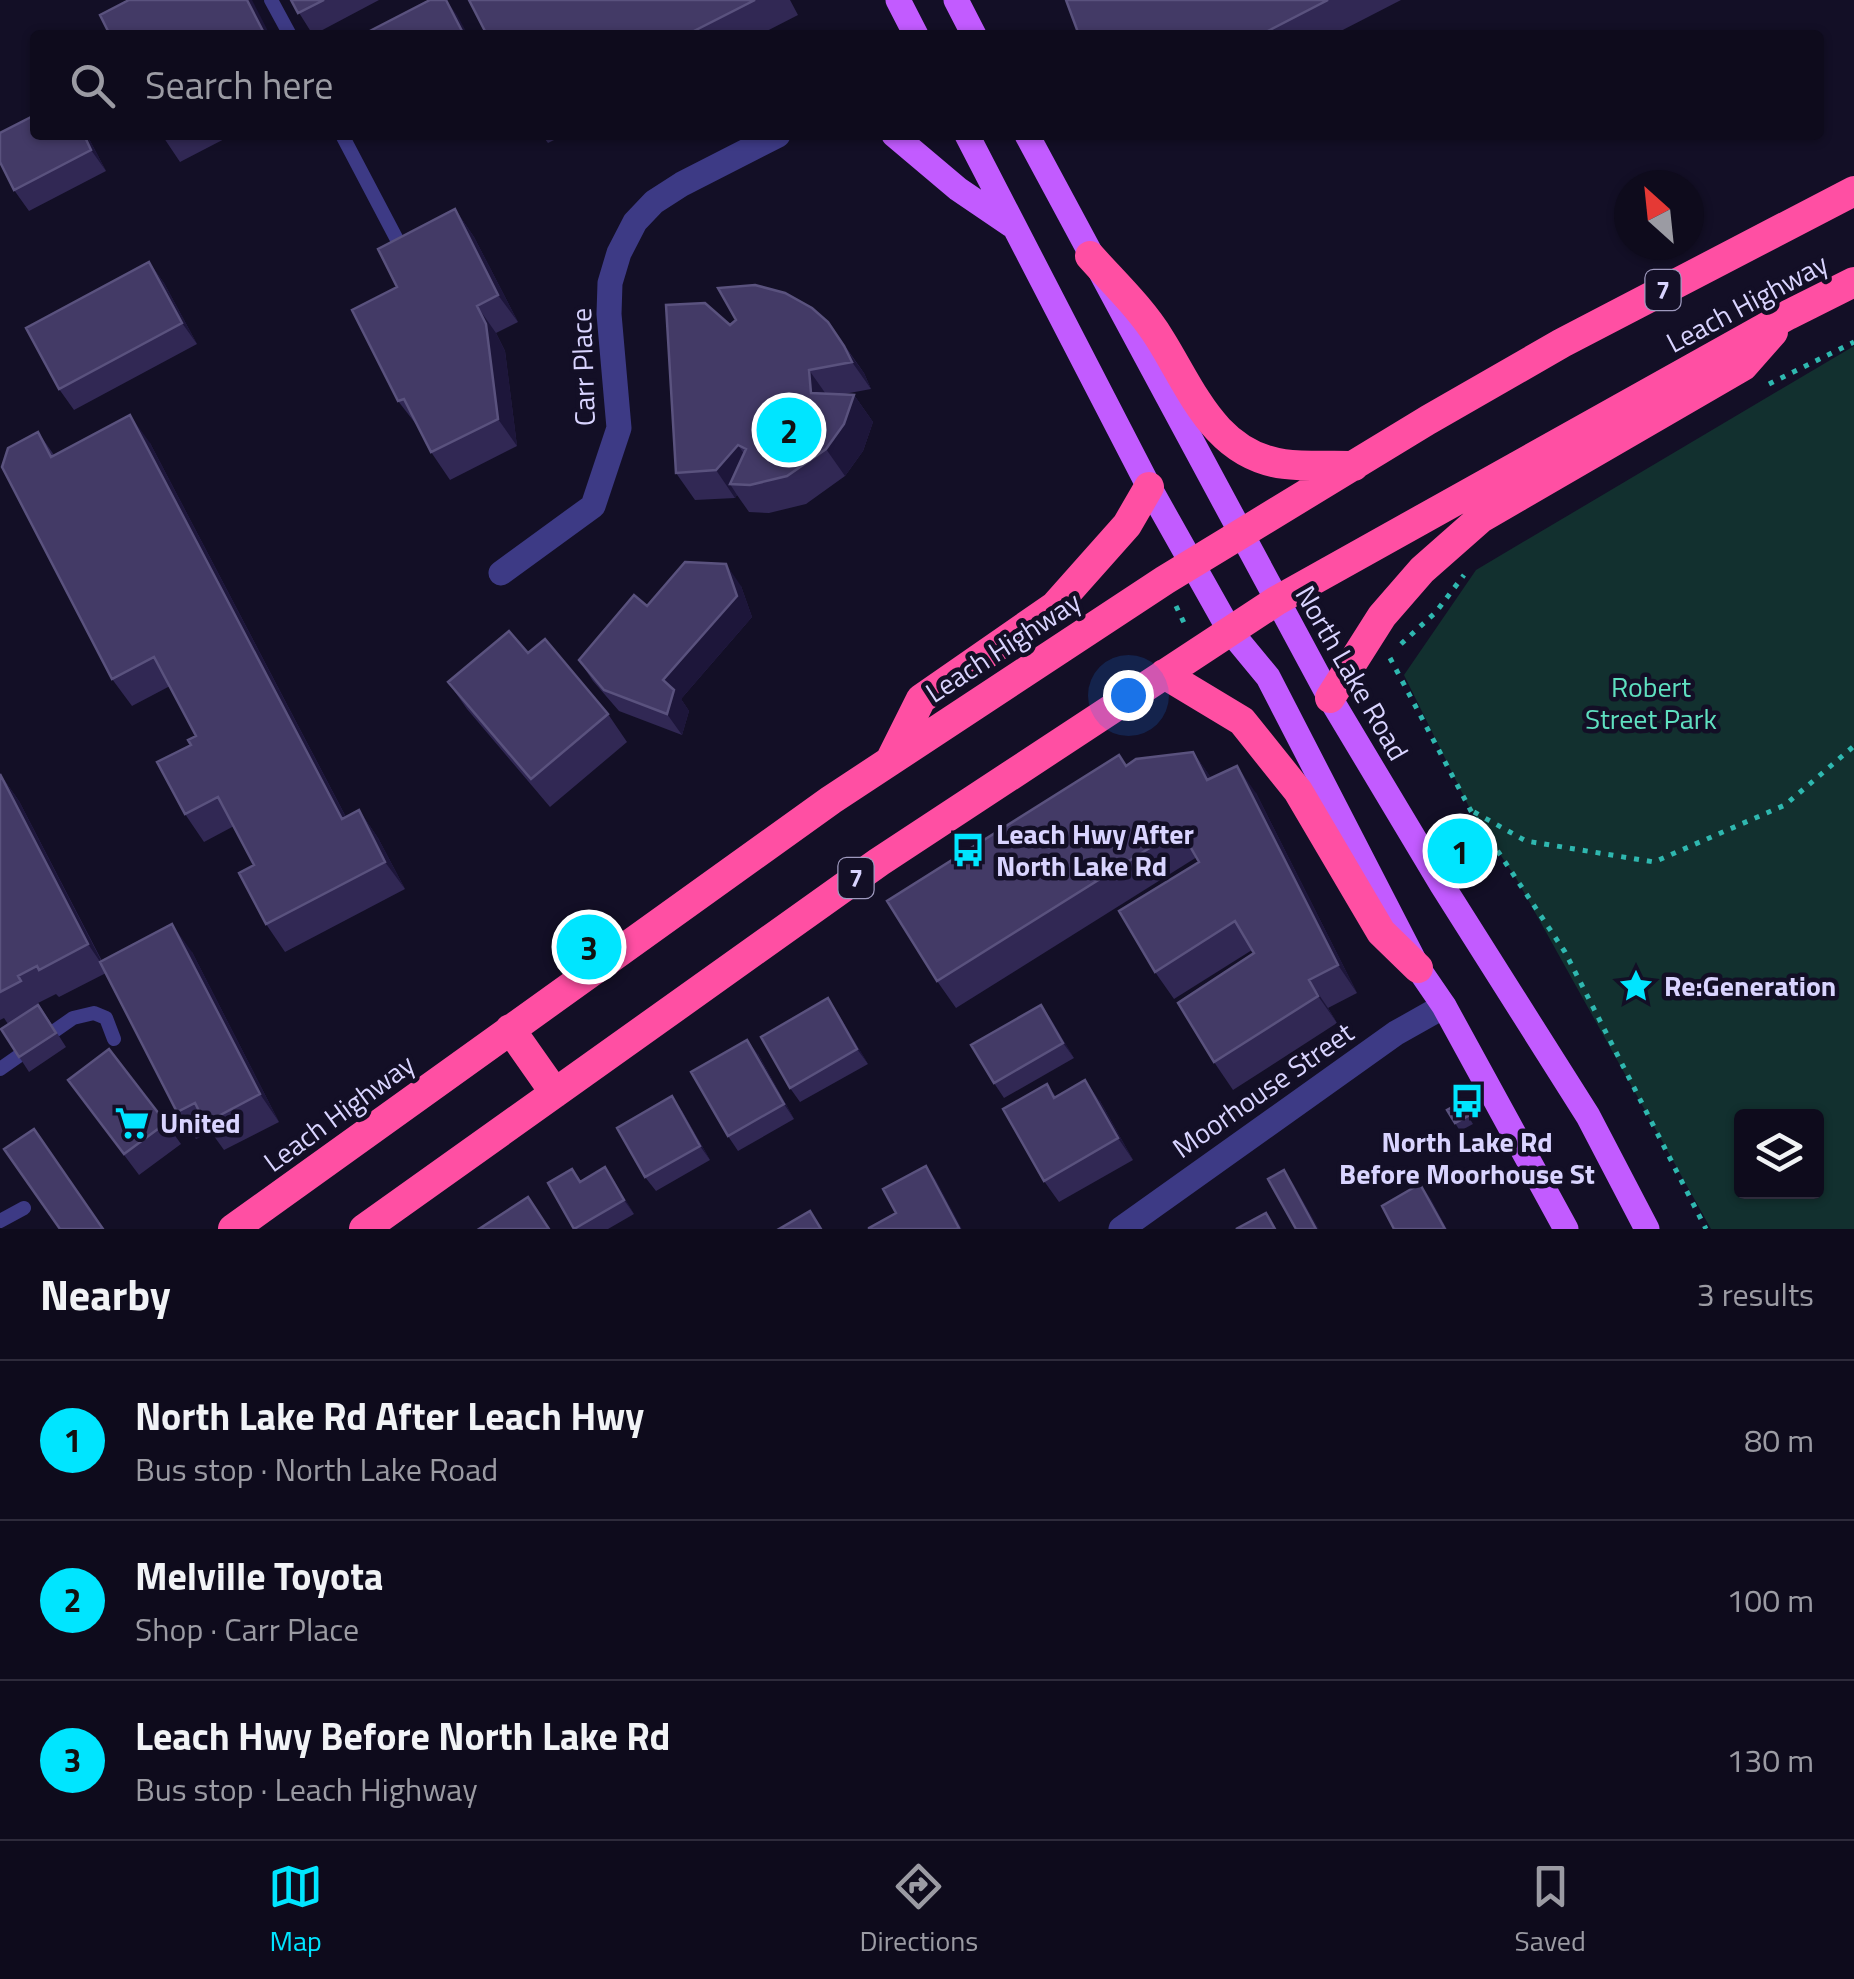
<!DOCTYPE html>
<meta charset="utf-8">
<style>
:root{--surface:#0e0b1c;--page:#1c1929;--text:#f1f3f6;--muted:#9b9ba3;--line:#2e2b3b;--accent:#00e5ff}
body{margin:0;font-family:"Titillium Web",sans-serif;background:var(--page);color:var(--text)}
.controls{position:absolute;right:30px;bottom:30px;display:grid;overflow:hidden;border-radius:10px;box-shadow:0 2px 8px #0004}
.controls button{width:90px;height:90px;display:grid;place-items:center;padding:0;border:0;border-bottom:2px solid var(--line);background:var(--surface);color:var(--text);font:50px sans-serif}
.compass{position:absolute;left:1614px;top:170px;width:90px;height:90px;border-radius:50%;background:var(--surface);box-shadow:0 2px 8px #0004;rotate:333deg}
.you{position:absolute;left:1128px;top:695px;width:35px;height:35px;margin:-25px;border:8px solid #fff;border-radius:50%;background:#1a73e8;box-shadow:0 0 0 15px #1a73e833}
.badge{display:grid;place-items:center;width:65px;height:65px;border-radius:50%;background:var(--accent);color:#111;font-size:32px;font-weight:700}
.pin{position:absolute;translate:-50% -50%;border:5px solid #fff;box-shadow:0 2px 10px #0006}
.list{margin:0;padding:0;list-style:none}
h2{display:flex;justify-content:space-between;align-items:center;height:130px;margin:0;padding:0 40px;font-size:42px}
h2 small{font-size:32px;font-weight:400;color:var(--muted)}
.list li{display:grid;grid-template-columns:65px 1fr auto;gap:30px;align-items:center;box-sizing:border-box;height:160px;padding:0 40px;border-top:2px solid var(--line)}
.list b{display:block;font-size:38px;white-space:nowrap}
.list p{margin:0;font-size:32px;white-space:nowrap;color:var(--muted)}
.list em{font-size:32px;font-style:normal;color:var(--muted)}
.icon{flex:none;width:55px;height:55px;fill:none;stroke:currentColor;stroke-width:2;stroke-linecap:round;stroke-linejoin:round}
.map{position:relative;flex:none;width:1854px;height:1229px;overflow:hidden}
.search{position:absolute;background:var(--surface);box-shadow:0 2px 8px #0004;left:30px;right:30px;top:30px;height:110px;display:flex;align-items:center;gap:25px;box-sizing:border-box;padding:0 35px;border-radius:10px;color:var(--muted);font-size:38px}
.sheet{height:610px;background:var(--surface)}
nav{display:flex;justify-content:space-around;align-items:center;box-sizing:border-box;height:140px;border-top:2px solid var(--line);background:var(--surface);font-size:28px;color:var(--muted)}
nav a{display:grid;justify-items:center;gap:5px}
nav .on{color:var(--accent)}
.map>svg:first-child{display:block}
.green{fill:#12302f;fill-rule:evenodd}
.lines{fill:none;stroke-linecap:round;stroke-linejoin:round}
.path{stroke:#2fb8b0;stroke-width:5;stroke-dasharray:5 8;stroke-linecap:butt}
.lane{stroke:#3d3a85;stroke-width:14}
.street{stroke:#3d3a85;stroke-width:25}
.primary{stroke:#c25bff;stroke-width:25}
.highway{stroke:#ff4fa3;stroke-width:30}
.wall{fill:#312854}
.shaded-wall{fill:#1d163a}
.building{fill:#433a66;stroke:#5a527e;stroke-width:2.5}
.labels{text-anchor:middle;stroke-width:9;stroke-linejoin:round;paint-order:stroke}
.shield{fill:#130f26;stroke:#9e99be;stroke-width:2.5}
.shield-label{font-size:25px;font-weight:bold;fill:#d9d4ff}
.street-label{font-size:28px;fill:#d9d4ff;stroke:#130f26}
.park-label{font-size:28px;fill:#5fe0c0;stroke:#130f26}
.poi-label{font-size:28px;font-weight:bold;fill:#d9d4ff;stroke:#130f26;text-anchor:start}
</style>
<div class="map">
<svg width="1854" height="1229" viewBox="0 0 1854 1229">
<rect width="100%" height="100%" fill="#130f26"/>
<path class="green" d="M1854 346V1229H1711L1516 878 1471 811 1404 675 1476 570ZM1742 1116H1816V1192H1742Z"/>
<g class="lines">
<path class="path" d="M1769 384 1854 342
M1176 606 1186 627
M1401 644 1436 612 1464 575
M1390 658 1471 811 1565 952 1706 1229
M1474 812 1526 841 1654 862 1785 805 1854 746"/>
<path class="lane" d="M271 0 290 35
M342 135 403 251
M0 1069 73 1018 94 1013 106 1018 114 1039
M0 1221 24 1208"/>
<path class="street" d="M501 573 593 506 619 428 609 314 610 283 619 253 635 222 654 202 682 184 778 135
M1121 1229 1396 1033 1444 1006"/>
<path class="primary" d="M898 0 916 35
M956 0 974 35
M894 135 958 189 1011 225
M967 135 1149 487 1230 631 1268 677 1418 968 1444 1006 1566 1229
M1027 135 1330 698 1442 885 1588 1116 1647 1229"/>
<path class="highway" d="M1090 256C1114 283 1141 308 1160 339 1192 390 1215 455 1284 464 1307 467 1331 465 1354 466
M1164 674 1242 721 1298 791 1381 932 1418 968
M1330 698 1382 616 1422 570 1481 518 1743 366 1773 332
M891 759 921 699 1055 606 1127 525 1149 487
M510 1029 555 1093
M233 1229 831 800 1165 580 1428 420 1562 343 1854 191
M364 1229 879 862 1276 601 1788 315 1854 282"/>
</g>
<path class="wall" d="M291 0H379L313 35Z
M469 0H790L798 15 759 35H487Z
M1066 0H1401L1333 35H1079Z
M35 135H87L106 171 29 211 14 190Z
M162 135H232L180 162Z
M542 135H564L548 143Z
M1124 135H1138L1127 140Z
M455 209 474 237 518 322 496 333 505 351 517 446 450 480 431 452 419 428 398 401 397 287Z
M149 262 164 283 197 344 74 410 59 389Z
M736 320 828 322 864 373 871 389 844 394 854 395 873 422 863 451 845 476 806 504 769 513 749 512 737 495 735 498 695 500 676 473 730 325Z
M38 432 54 455 150 443 346 817 359 810 378 838 405 889 285 952 266 924 254 865 234 826 204 842 185 814 191 745 196 736 170 686 132 706 112 679Z
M741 586 752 617 681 699 689 711 682 735 619 711 593 681 579 660 647 606Z
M528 653 608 714 627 742 550 807 467 709 448 682Z
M1193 752 1211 778 1256 793 1357 993 1328 1008 1337 1023 1233 1090 1214 1062 1254 953 1252 950 1174 999 1155 972 1199 862 1197 857 956 1008 937 981 1127 766Z
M0 774 19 801 102 961 192 952 279 1122 224 1150 211 1132 196 1139 177 1112 106 973 59 997 56 994 38 1003 66 1047 29 1072 1 1029 8 1024 4 1018 0 1020Z
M1460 824 1466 836 1456 840 1451 833Z
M828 998 868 1064 800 1102 790 1088Z
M1041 1005 1074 1058 1004 1098 994 1083Z
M758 1054 794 1119 738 1151 728 1136Z
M68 1080 166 1123 181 1144 139 1175Z
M1047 1084 1056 1097 1100 1101 1133 1160 1059 1202 1044 1181Z
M1460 1103 1473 1124 1460 1131 1455 1123Z
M682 1111 710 1160 656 1191 645 1177Z
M605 1167 634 1214 608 1229H574L572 1169 581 1181Z"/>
<path class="shaded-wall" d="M247 0H252L270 35H265Z
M446 0 457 15 468 35H464Z
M84 135H87L106 171 91 150Z
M455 209 474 237 518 322 498 295Z
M149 262 164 283 197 344 182 323Z
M477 306 496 333 505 351 517 446 498 419Z
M844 346 864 373 871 389 852 362Z
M809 370 828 397 811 393Z
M854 395 873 422 863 451 845 476 826 449Z
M130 415 150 443 361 846 342 819Z
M738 445 757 473 730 484 737 495 735 498 716 470Z
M726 564 741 586 752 617 681 699 689 711 682 735 667 714 663 680Z
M1193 752 1212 779 1207 780Z
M1237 766 1256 793 1357 993 1338 965Z
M0 774 19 801 107 972 88 944Z
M359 810 378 838 405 889 385 862Z
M172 924 192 952 279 1122 260 1094Z
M1309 980 1328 1008 1337 1023 1318 996Z
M828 998 838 1013 868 1064 857 1049Z
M1041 1005 1051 1019 1074 1058 1063 1043Z
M747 1040 758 1054 794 1119 784 1104Z
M1085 1080 1100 1101 1133 1160 1118 1138Z
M672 1096 682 1111 710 1160 700 1146Z
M926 1166 936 1180 962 1229 959 1228Z
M605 1167 615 1182 634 1214 624 1200Z
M1284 1170 1294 1185 1319 1229H1316Z
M1420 1184 1431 1199 1447 1229H1445Z"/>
<path class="building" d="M129 0H247L265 35H110L100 15Z
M291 0H324L298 13Z
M430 0H446L464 35H362Z
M469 0H755L686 35H487Z
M1066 0H1328L1260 35H1079Z
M35 115V135H84L91 150 14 190 0 162V133Z
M455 209 498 295 477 306 486 324 498 419 431 452 404 399 398 401 352 310 397 287 378 249Z
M149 262 182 323 59 389 26 328Z
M755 285 785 293 812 308 828 322 844 346 852 362 809 370 811 393 854 395 844 424 826 449 787 476 750 485 730 484 746 449 738 445 716 470 676 473 666 305 705 303 730 325 736 320 718 288Z
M130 415 342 819 359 810 385 862 266 924 239 873 254 865 218 797 185 814 157 762 191 745 188 740 196 736 154 657 112 679 2 467 8 448 38 432 51 457Z
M685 562 726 564 737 596 663 680 674 690 667 714 604 690 579 660 634 595 647 606Z
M509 631 528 653 545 639 608 714 531 779 448 682Z
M1193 752 1207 780 1237 766 1338 965 1309 980 1318 996 1214 1062 1178 1003 1254 953 1235 921 1155 972 1119 911 1199 862 1180 829 937 981 887 901 1119 755 1126 766 1136 759Z
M0 774 88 944 39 970 37 966 18 976 21 981 0 992Z
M1455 816 1461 829 1451 833 1445 821Z
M172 924 260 1094 205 1123 195 1103 177 1112 100 962Z
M828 998 857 1049 790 1088 761 1037Z
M38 1005 56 1033 19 1057 1 1029Z
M1041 1005 1063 1043 994 1083 971 1045Z
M747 1040 784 1104 728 1136 691 1072Z
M109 1049 166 1123 124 1154 68 1080Z
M1085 1080 1118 1138 1044 1181 1003 1109 1047 1084 1054 1098Z
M672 1096 700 1146 645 1177 617 1128Z
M1460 1103 1468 1116 1455 1123 1447 1110Z
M34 1129 103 1229H60L4 1149Z
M926 1166 959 1228 956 1229H869V1228L896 1213 883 1189Z
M605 1167 624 1200 574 1229 548 1183 572 1169 580 1182Z
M1284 1170 1316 1229H1296L1268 1179Z
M1420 1184 1445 1229H1394L1382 1206Z
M528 1197 549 1229H479Z
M810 1211 821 1229H779Z
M1266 1213 1275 1229H1236Z"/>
<defs>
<g id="bus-bare" transform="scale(2.7)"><path d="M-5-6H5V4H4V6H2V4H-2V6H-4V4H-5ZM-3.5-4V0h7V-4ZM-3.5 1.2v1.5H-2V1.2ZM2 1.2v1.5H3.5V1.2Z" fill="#00e5ff" stroke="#130f26" stroke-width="2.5" paint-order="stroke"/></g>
<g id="sight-bare" transform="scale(2.7)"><path d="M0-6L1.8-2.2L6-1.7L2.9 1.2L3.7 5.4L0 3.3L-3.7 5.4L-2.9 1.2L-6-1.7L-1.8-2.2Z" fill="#00e5ff" stroke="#130f26" stroke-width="2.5" paint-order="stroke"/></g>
<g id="supermarket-bare" transform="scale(2.7)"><path d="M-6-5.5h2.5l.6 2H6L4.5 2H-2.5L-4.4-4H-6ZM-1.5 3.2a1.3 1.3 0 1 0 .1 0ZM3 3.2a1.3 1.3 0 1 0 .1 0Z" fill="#00e5ff" stroke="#130f26" stroke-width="2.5" paint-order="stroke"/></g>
</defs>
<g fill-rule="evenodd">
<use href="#bus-bare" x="968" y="850"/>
<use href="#sight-bare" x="1636" y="986"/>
<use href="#bus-bare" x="1467" y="1101"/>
<use href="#supermarket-bare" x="132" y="1123"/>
</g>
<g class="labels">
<g class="shield">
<rect x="1645.5" y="270" width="35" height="40" rx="8"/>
<rect x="838.5" y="858" width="35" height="40" rx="8"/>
</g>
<g class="shield-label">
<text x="1663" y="299">7</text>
<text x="856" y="887">7</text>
</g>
<g class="street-label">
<text transform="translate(1747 303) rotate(-28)" y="10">Leach Highway</text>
<text transform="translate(583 367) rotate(-92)" y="10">Carr Place</text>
<text transform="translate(1003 647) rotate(-33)" y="10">Leach Highway</text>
<text transform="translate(1352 673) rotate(60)" y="10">North Lake Road</text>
<text transform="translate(1263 1090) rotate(-35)" y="10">Moorhouse Street</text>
<text transform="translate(339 1113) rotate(-36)" y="10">Leach Highway</text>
</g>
<g class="park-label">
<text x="1651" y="697">Robert<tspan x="1651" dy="32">Street Park</tspan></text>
</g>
<g class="poi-label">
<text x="996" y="844">Leach Hwy After<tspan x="996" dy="32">North Lake Rd</tspan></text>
<text x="1664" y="996">Re:Generation</text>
<text x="160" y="1133">United</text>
<text x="1467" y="1152" text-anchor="middle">North Lake Rd<tspan x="1467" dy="32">Before Moorhouse St</tspan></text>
</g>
</g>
</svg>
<div class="controls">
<button><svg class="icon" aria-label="layers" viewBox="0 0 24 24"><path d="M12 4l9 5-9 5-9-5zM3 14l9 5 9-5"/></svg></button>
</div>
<svg class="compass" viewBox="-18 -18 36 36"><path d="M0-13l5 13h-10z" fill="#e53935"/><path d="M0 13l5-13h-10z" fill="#9b9ba3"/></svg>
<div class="you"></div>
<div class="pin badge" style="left:1460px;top:851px">1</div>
<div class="pin badge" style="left:789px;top:430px">2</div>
<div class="pin badge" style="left:589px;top:947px">3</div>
<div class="search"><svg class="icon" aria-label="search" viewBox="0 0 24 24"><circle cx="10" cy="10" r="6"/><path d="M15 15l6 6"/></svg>Search here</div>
</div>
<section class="sheet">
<h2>Nearby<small>3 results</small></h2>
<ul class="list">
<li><span class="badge">1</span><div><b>North Lake Rd After Leach Hwy</b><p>Bus stop · North Lake Road</p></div><em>80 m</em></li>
<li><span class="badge">2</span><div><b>Melville Toyota</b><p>Shop · Carr Place</p></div><em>100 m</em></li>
<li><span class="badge">3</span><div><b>Leach Hwy Before North Lake Rd</b><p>Bus stop · Leach Highway</p></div><em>130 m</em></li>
</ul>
</section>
<nav>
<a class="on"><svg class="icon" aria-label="map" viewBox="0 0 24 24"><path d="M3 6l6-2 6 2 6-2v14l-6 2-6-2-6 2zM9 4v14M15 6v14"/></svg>Map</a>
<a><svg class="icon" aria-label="directions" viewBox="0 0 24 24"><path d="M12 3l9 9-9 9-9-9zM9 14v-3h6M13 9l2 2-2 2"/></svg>Directions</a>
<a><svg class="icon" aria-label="saved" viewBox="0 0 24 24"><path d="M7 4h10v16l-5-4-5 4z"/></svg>Saved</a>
</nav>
